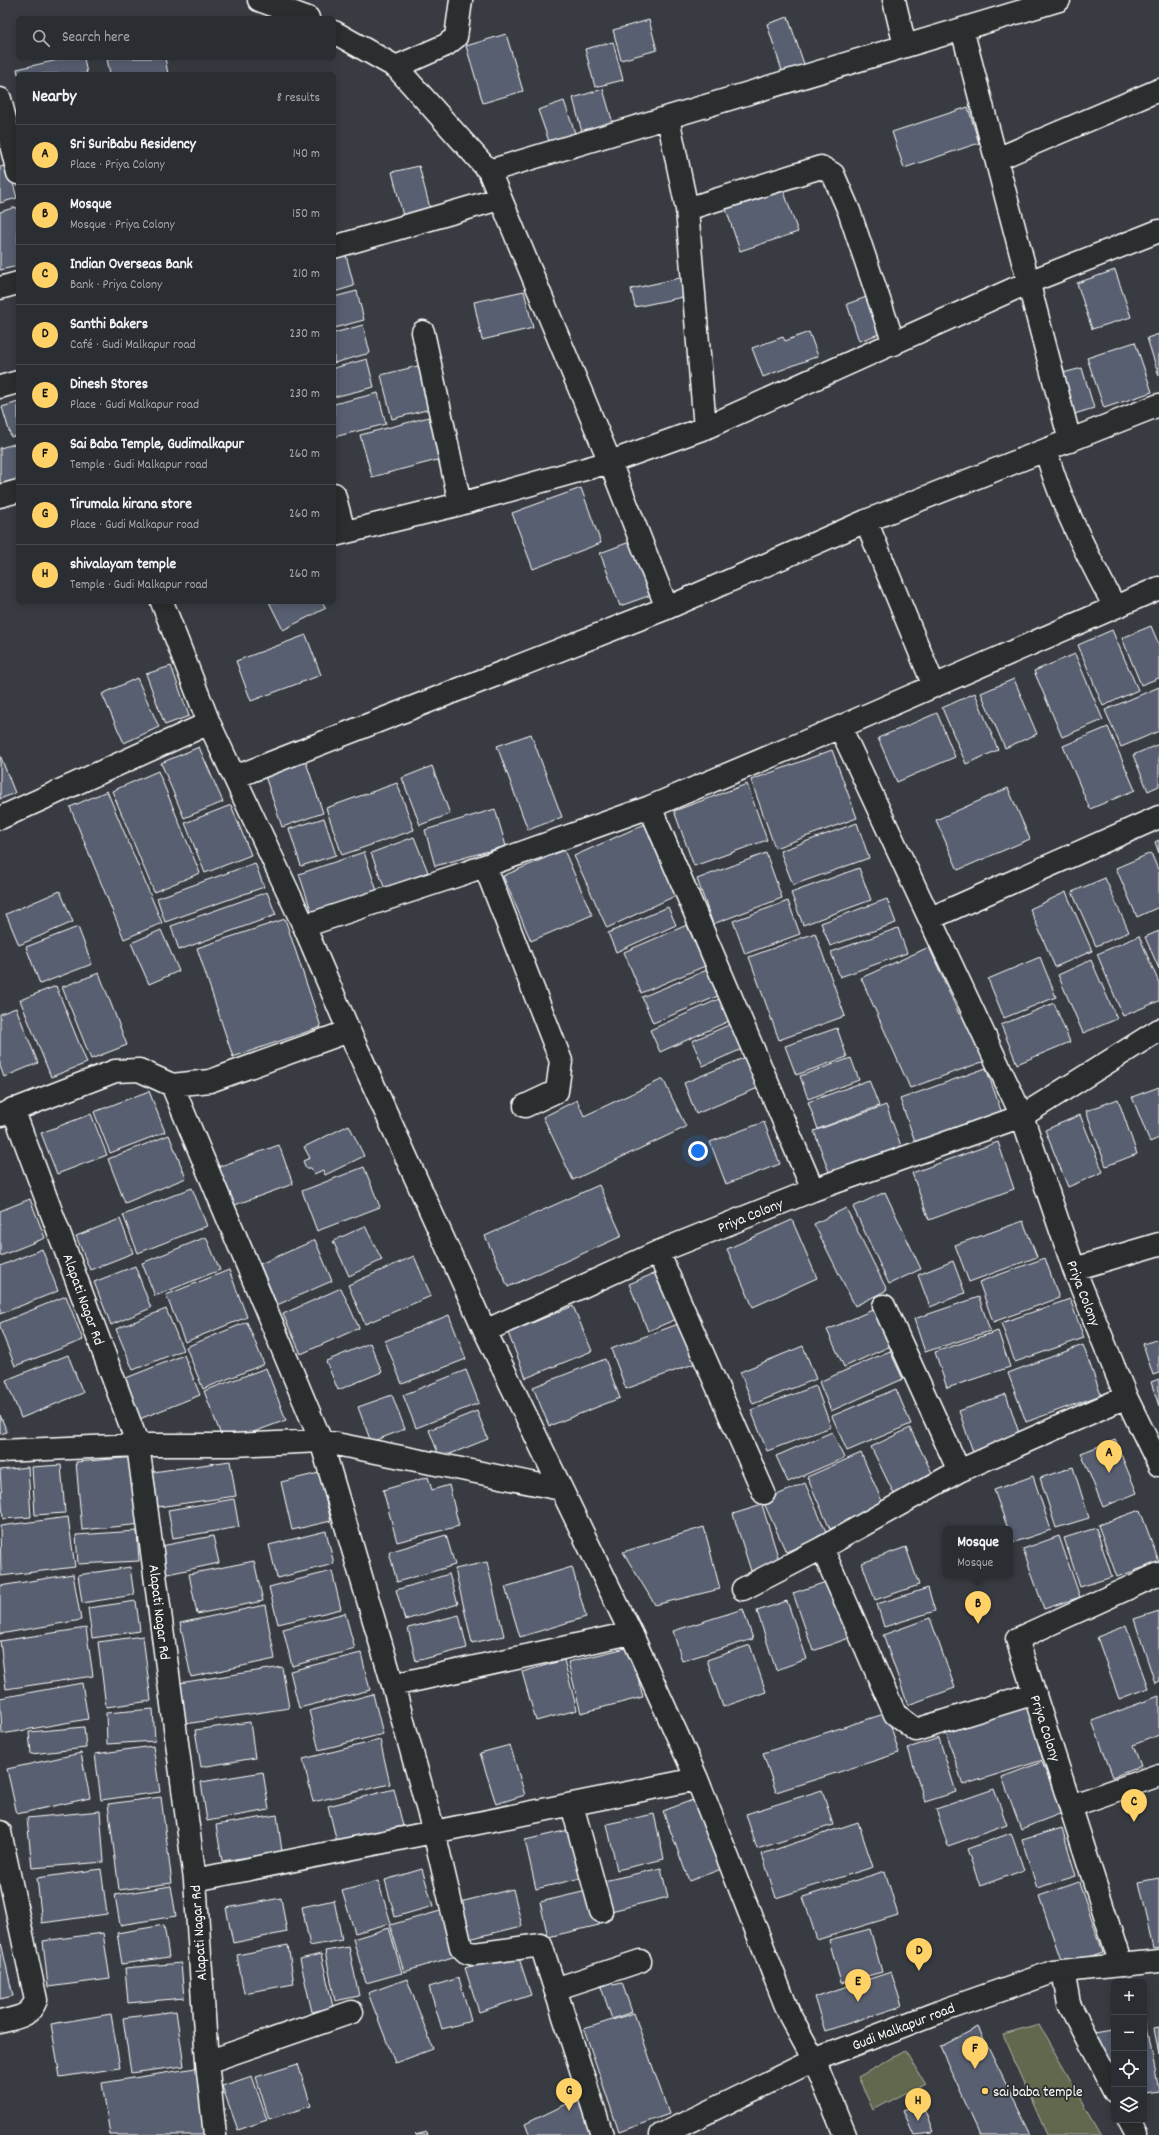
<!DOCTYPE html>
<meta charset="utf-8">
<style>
:root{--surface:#2a2d32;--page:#36393e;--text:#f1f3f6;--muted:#a5a8ac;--line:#46494d;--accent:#ffd166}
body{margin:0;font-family:Dekko,sans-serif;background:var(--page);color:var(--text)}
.controls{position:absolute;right:12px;bottom:12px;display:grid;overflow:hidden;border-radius:6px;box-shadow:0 2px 10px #0003}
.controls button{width:36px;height:36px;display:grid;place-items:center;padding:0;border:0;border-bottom:1px solid var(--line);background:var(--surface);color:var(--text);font:20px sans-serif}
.you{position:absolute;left:698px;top:1151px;width:14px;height:14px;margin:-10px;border:3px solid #fff;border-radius:50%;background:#1a73e8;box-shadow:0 0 0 6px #1a73e833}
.badge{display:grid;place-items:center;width:26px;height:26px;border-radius:50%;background:var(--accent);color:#111;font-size:13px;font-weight:700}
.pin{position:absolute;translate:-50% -33px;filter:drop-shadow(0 1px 2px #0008)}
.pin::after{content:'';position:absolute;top:21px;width:14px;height:12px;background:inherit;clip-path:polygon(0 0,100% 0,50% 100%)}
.popup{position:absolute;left:943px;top:1526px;width:70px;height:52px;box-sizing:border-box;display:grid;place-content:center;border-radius:6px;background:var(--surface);filter:drop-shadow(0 1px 3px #0005);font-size:13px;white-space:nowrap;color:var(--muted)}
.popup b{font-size:15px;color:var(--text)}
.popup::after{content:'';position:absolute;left:50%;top:100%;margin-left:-8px;border:8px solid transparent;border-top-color:var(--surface)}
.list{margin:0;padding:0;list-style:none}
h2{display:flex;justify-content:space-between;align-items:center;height:52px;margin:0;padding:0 16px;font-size:17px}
h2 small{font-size:13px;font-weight:400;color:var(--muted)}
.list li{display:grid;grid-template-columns:26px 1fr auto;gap:12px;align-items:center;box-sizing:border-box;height:60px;padding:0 16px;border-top:1px solid var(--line)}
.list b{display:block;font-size:15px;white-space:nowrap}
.list p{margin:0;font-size:13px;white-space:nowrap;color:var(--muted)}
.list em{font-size:13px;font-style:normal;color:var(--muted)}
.icon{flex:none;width:22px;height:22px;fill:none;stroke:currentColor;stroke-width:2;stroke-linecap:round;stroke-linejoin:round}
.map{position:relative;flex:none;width:1159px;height:2135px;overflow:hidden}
.search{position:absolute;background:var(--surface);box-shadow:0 2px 10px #0003;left:16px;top:16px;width:320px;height:44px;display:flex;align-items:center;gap:10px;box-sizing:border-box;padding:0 14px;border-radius:6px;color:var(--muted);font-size:15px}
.panel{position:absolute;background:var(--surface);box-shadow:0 2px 10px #0003;left:16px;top:72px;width:320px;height:532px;border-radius:6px}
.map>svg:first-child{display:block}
.green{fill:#61684e;stroke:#b0b4a6}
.building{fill:#585f70;stroke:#fff}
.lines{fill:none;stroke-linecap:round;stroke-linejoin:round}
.street-casing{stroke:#fff;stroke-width:25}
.secondary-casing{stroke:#fff;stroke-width:25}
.street{stroke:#2a2d2e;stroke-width:22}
.secondary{stroke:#2a2d2e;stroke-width:22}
.poi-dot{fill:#ffd166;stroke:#2a2d2e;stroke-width:1.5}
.labels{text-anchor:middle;stroke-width:3.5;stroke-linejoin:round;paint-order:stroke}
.street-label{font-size:15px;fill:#fff;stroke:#2a2d2e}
.poi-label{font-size:15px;fill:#fff;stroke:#2a2d2e;text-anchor:start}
</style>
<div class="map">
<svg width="1159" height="2135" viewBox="0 0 1159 2135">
<rect width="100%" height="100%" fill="#383c42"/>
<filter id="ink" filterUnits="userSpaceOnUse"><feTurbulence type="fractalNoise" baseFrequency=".025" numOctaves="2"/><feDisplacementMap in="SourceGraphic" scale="8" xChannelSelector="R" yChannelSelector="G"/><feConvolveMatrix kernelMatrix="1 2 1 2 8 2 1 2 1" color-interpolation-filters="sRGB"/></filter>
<g filter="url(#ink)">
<path class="green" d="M1039 2025 1102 2135H1047L1003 2035Z
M905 2051 925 2083 873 2110 858 2077Z"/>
<path class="building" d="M788 17 805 67 783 74 767 24Z
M649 20 657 50 621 60 613 30Z
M506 34 523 91 483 103 466 46Z
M613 42 623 80 595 87 585 49Z
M67 58H84L87 74H18L17 69Z
M113 58H165L168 74H110L107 59Z
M603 89 614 127 583 136 573 98Z
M564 101 576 136 550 144 538 110Z
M968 107 979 143 904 168 892 132Z
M8 165 17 198 0 203V167Z
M419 166 431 212 404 220 392 172Z
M781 183 798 232 740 251 724 203Z
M16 207 18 214V266L0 270V212Z
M346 255 354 286 334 292V258Z
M1115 270 1131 317 1092 329 1077 283Z
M684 277 688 296 635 307 631 289Z
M357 291 364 320 334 328V297Z
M524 291 533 328 482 340 474 302Z
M872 295 885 332 859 341 847 304Z
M363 325 370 353 334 363V333Z
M809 332 818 356 763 377 752 348 783 337 785 341Z
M1159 334V376L1147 338Z
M1135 342 1152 392 1104 408 1087 358Z
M367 359 374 387 334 397V368Z
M418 366 430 409 392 419 381 375Z
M1082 368 1094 408 1071 415 1059 374Z
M378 393 386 424 334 437V404Z
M18 402V435L11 437 2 407Z
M429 417 441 459 372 477 360 435Z
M18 443V480L0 485V448Z
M581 488 601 543 533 569 512 513Z
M635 540 654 594 620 606 600 553Z
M269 602H322L326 608 283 630Z
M1151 626 1159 645V678L1141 685 1122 638Z
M1112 630 1138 690 1103 706 1078 645Z
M306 635 321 675 251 701 236 661Z
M1075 654 1103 720 1062 737 1034 671Z
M171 666 189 716 165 725 146 674Z
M137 678 159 727 124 743 102 694Z
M1014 679 1037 734 1005 748 981 693Z
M1159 687V731L1121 747 1105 710Z
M975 693 998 750 966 764 942 708Z
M937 713 955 757 897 782 878 738Z
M1108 727 1135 790 1090 809 1063 746Z
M531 734 562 817 528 830 497 746Z
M1159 744V786L1148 791 1133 755Z
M199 747 223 802 184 818 161 763Z
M832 750 857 818 775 848 751 780Z
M0 755 15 793 0 799Z
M306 762 323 813 282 827 265 776Z
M432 766 450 814 420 825 402 778Z
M158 771 200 873 154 892 112 791Z
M397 783 414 830 342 855 326 808Z
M747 784 767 840 694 866 674 811Z
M1008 788 1030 839 958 870 936 820Z
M107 791 162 923 124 939 70 807Z
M231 805 251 855 205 873 185 823Z
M495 809 506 846 435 866 425 830Z
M324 818 336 855 301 866 289 829Z
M857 823 869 858 793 885 780 851Z
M645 824 677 895 607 928 574 856Z
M414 837 428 872 385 889 371 853Z
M1159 840V853L1155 842Z
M564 850 592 915 531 941 503 876Z
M364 852 378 894 313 916 299 874Z
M766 853 782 898 713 924 697 879Z
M1151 853 1159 872V907L1137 917 1116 868Z
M255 863 264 887 165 922 157 898Z
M859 868 871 900 803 925 791 893Z
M1105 878 1129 932 1096 946 1072 892Z
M60 891 73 922 19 945 6 914Z
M267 892 276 915 179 950 171 926Z
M1066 892 1092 951 1055 967 1030 909Z
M887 899 896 923 830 946 821 923Z
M788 901 800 934 745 954 733 921Z
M668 907 676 925 616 952 608 933Z
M285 919 321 1027 233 1057 197 948Z
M687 925 705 966 641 993 624 952Z
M78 927 92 964 40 984 26 947Z
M898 928 907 953 840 977 831 952Z
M161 930 179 971 149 984 131 943Z
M1159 931V969L1145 937Z
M815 933 845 1016 779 1040 749 957Z
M1139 936 1159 983V1001L1123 1016 1097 954Z
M929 947 959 1014 967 1012 985 1061 910 1088 861 978Z
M1040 957 1056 997 1004 1018 988 979Z
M1091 960 1117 1019 1083 1033 1058 975Z
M707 970 718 996 653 1023 642 997Z
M99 973 127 1045 91 1059 62 987Z
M56 986 87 1063 51 1077 20 1000Z
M719 999 729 1021 660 1052 650 1030Z
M1054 1003 1070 1042 1017 1064 1001 1025Z
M16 1008 38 1063 4 1077 0 1066V1014Z
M738 1021 749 1046 703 1066 692 1041Z
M837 1028 847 1057 796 1075 785 1046Z
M746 1057 758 1088 696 1114 684 1083Z
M851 1058 859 1080 808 1099 800 1076Z
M986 1068 1003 1116 917 1147 900 1099Z
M663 1079 686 1127 573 1180 543 1117 577 1100 584 1116Z
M869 1080 879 1106 818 1129 808 1102Z
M1159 1087V1138L1150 1142 1132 1097Z
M149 1091 165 1132 110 1153 94 1112Z
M1118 1099 1137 1154 1106 1166 1086 1111Z
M886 1105 904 1154 832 1180 814 1131Z
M91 1114 107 1155 57 1174 41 1133Z
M1080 1115 1103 1172 1068 1187 1045 1130Z
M764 1122 780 1164 726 1184 710 1142Z
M349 1125 364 1156 325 1175 323 1170 314 1174 311 1168H306L303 1161 310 1158 304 1147Z
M169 1135 186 1178 125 1203 108 1159Z
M998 1142 1014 1189 929 1220 912 1173Z
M279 1145 293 1184 232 1206 218 1167Z
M364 1167 380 1207 317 1231 302 1191Z
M599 1185 622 1236 508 1287 485 1236Z
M192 1188 207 1226 138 1253 123 1215Z
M885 1192 921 1269 889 1284 853 1207Z
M30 1199 45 1238 0 1256V1211Z
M846 1208 887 1290 855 1306 814 1224Z
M120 1219 133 1253 90 1270 76 1236Z
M792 1220 817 1278 753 1307 727 1249Z
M1023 1221 1037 1257 969 1282 955 1245Z
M365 1226 382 1260 349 1276 333 1241Z
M206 1237 220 1270 155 1296 142 1263Z
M315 1240 332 1281 277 1305 260 1264Z
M42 1249 58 1291 0 1314V1266Z
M414 1256 431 1296 365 1324 348 1285Z
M1045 1258 1059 1298 993 1322 979 1282Z
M953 1261 965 1293 930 1307 918 1275Z
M135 1266 151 1308 111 1325 94 1282Z
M229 1270 247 1317 185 1342 166 1295Z
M660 1271 679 1318 648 1331 629 1284Z
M341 1288 359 1328 301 1354 283 1314Z
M66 1296 83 1340 15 1366 0 1328V1323Z
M979 1297 990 1331 925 1352 914 1319Z
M1070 1299 1084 1338 1015 1362 1001 1323Z
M573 1306 592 1351 526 1378 508 1333Z
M877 1308 893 1345 844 1367 827 1330Z
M166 1309 183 1350 133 1370 116 1329Z
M449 1315 466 1359 402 1384 385 1341Z
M247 1322 264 1364 203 1389 186 1347Z
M681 1323 696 1363 626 1389 611 1349Z
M998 1331 1010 1367 947 1388 935 1352Z
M1159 1339V1373L1153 1375 1143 1344Z
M370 1343 382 1372 338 1390 326 1361Z
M1083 1345 1101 1395 1026 1422 1008 1373Z
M803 1346 816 1379 753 1404 740 1372Z
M890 1351 903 1379 831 1411 819 1382Z
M68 1355 83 1393 21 1418 6 1380Z
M184 1355 200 1395 137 1420 121 1380Z
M605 1359 620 1398 549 1426 533 1387Z
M266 1368 286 1420 224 1443 204 1391Z
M466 1370 479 1403 416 1428 403 1395Z
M1159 1379V1406L1151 1382Z
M816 1386 831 1427 767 1451 751 1410Z
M896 1389 911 1424 847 1451 832 1416Z
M1006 1394 1020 1436 973 1452 959 1411Z
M392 1395 405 1429 371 1442 358 1407Z
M477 1411 488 1439 440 1458 429 1430Z
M0 1415 7 1432 0 1434Z
M910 1428 934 1477 895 1496 871 1447Z
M832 1432 844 1458 788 1482 776 1456Z
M1115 1440 1137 1493 1103 1507 1081 1453Z
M861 1453 884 1506 830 1529 807 1477Z
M136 1457 142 1524 82 1530 76 1462Z
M230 1461 236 1496 158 1507 153 1472Z
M61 1465 65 1513 35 1515 32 1467Z
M28 1467 31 1517 3 1519 0 1470Z
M1073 1467 1089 1518 1056 1528 1040 1478Z
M319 1473 331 1521 292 1530 281 1482Z
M1033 1476 1051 1530 1012 1543 1010 1529H1008L994 1490Z
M428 1477 432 1490 449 1485 459 1526 397 1542 383 1490Z
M805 1483 827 1534 786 1552 763 1501Z
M234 1499 239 1527 173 1538 168 1510Z
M762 1505 780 1563 751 1571 733 1514Z
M1140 1510 1159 1562 1117 1577 1098 1525Z
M68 1517 75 1567 1 1576 0 1526Z
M704 1527 720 1589 655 1605 623 1552Z
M1096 1528 1112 1577 1080 1587 1064 1538Z
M137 1531 139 1561 78 1564 76 1535Z
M326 1531 334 1564 277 1578 269 1545Z
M446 1535 455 1565 397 1582 389 1552Z
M213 1536 219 1563 163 1575 156 1547Z
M1059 1536 1080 1597 1044 1609 1023 1549Z
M906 1547 919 1585 875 1600 862 1563Z
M254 1561 263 1601 197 1614 189 1574Z
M487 1562 504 1636 472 1643 455 1569Z
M130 1567 134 1595 82 1603 78 1575Z
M572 1567 586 1617 520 1637 505 1587Z
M332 1571 341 1609 278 1624 269 1587Z
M73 1574 81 1620 0 1634V1586Z
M449 1574 458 1604 405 1620 396 1590Z
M829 1581 849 1638 813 1651 793 1593Z
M928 1588 935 1611 884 1627 877 1604Z
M136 1601 140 1631 92 1638 88 1608Z
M787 1601 807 1659 776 1670 757 1611Z
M265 1605 275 1659 191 1677 180 1623Z
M743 1609 753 1639 682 1661 673 1631Z
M1159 1611V1681L1155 1683 1134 1619Z
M345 1613 355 1649 292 1666 283 1629Z
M459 1615 467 1648 416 1661 408 1628Z
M930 1618 955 1688 908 1705 883 1635Z
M1126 1626 1148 1688 1119 1699 1097 1637Z
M86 1628 93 1676 6 1689 0 1641Z
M143 1636 151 1701 106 1707 98 1642Z
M750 1645 766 1692 723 1707 707 1660Z
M630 1647 643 1697 581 1713 568 1662Z
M361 1653 370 1690 299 1708 290 1671Z
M564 1660 577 1710 536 1721 522 1672Z
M282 1667 289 1708 185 1724 179 1683Z
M82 1683 88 1719 2 1734 0 1698Z
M373 1694 383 1734 319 1750 309 1711Z
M1159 1696V1735L1133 1745 1141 1766 1113 1777 1092 1721Z
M1027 1707 1043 1760 963 1785 946 1732Z
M153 1709 155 1741 107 1744 106 1713Z
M887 1713 899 1753 776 1792 763 1753Z
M250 1722 255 1758 201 1767 195 1730Z
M84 1727 86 1748 31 1754 29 1732Z
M939 1738 956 1792 925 1802 908 1748Z
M380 1740 390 1784 313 1802 303 1759Z
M510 1745 525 1795 496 1804 480 1753Z
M153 1746 160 1792 101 1800 95 1754Z
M81 1753 90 1798 17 1814 7 1769Z
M1042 1762 1062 1813 1021 1829 1002 1777Z
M263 1772 269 1810 207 1821 201 1782Z
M394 1789 403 1826 337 1842 328 1806Z
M994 1789 1007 1825 948 1846 936 1809Z
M822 1790 833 1825 757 1849 746 1814Z
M161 1797 172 1883 119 1890 108 1804Z
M698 1798 724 1868 689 1881 663 1811Z
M100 1811 104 1862 32 1868 27 1818Z
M654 1814 664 1859 617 1870 607 1824Z
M277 1815 282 1852 222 1861 216 1825Z
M858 1822 873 1867 776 1898 762 1854Z
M1062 1828 1076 1876 1037 1888 1022 1840Z
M573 1829 585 1877 536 1889 525 1840Z
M1011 1833 1024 1870 980 1886 967 1849Z
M661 1868 668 1897 611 1911 604 1881Z
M101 1869 107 1914 42 1923 37 1878Z
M422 1869 433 1906 395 1917 385 1880Z
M885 1871 898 1915 817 1940 803 1897Z
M1159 1878V1947L1153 1948 1138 1882Z
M378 1881 391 1923 355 1933 342 1891Z
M1079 1882 1103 1952 1063 1966 1039 1896Z
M171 1886 176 1916 120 1925 115 1895Z
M513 1889 522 1926 469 1939 460 1902Z
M591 1890 599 1925 548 1937 540 1902Z
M281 1898 287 1932 233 1943 226 1908Z
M334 1900 342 1940 310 1946 302 1907Z
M444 1910 456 1956 404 1972 390 1925Z
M164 1925 169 1957 122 1964 117 1933Z
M389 1928 402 1973 366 1983 353 1939Z
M870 1929 882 1972 841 1983 829 1940Z
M103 1933 110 1979 48 1987 43 1941Z
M0 1938 13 1996 0 1999Z
M288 1945 294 1984 244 1993 237 1955Z
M349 1947 359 1996 335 2001 325 1951Z
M517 1952 531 1995 479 2012 465 1968Z
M321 1954 333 2007 312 2012 300 1959Z
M181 1963 184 1998 128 2003 125 1968Z
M891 1972 902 2006 825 2031 814 1997Z
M459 1978 471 2021 442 2029 429 1987Z
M407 1979 433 2049 395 2063 368 1993Z
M611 1980 613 1985 622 1983 632 2012 612 2019 600 1984Z
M176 2011 184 2066 131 2073 123 2018Z
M634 2013 669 2114 619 2132 584 2029Z
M111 2014 120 2068 60 2077 51 2024Z
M1146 2021 1159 2091 1144 2093V2022Z
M1159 2026V2056L1154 2027Z
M978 2027 1031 2135H980L940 2047Z
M1114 2028V2085L1101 2064 1096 2031Z
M298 2064 311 2106 269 2119 256 2077Z
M202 2067 214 2135H110L102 2083Z
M252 2076 267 2120 238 2130 222 2086Z
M579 2098 597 2135H530L525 2124Z
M922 2103 933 2133 914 2135 903 2110Z
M427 2132 428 2135H415Z"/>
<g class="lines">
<g class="street-casing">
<path id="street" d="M259 0 308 18
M894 0 905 46
M962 29 1070 441
M334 32 396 67 489 171 610 462 667 608
M396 67 446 45 456 37 461 0
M0 99 18 173
M668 118 687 209 705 428
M997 159 1159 90
M489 171 1059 0
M687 209 821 167 833 174 849 211 894 344
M334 247 499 199
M0 288 18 283
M423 332 460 504
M0 387 18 382
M1046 450C1059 501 1090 561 1115 607
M334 494 344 532
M0 496 18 491
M866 521 934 686
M334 535 460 504 610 462 705 428 1029 282 1159 231
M162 602 209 723 304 926 349 1031 485 1331 631 1633 697 1779 790 2016 814 2060 845 2135
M840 727 1022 1116 1074 1269 1126 1397 1159 1465
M235 777 667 608 866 521 1159 405
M650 807 813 1190
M0 818 209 723
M485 866 561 1061 557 1091 525 1106
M931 918 1159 817
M304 926 465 873 650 807 840 727 1159 588
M172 1085 321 1441 393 1685 434 1832 461 1947 466 1952 474 1954 541 1945 602 2135
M13 1109 138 1445 195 1880 207 2062 215 2135
M1 1115 115 1071 139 1070 172 1085 210 1081 349 1031
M658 1252 764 1493
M1074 1269 1159 1244
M884 1306 959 1471
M485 1331 658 1252 813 1190 1022 1116 1159 1030
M0 1451 138 1445H232L321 1441 561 1489
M822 1548 895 1714 916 1730 1035 1693
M743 1589 822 1548 959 1471 1126 1397
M393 1685 631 1633
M572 1805 601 1911
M1071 1806 1159 1775
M0 1832 36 2000C29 2018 17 2017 0 2022
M195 1880 697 1779
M1121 1965 1017 1639 1159 1574
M1063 1971 1069 2004 1114 2091
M555 1989 640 1961
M207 2062 352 2012
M1129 2120 1137 2135"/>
</g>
<g class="secondary-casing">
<path id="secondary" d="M661 2135 814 2060 939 2012 1053 1972 1159 1961"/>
</g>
<use href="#street" class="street"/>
<use href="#secondary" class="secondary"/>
</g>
</g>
<circle class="poi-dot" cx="985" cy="2091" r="4"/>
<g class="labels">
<g class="street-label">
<text transform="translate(750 1215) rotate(-22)" y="5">Priya Colony</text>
<text transform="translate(1084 1293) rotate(69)" y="5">Priya Colony</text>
<text transform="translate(84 1299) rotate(70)" y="5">Alapati Nagar Rd</text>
<text transform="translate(160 1612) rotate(83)" y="5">Alapati Nagar Rd</text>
<text transform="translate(1046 1728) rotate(72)" y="5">Priya Colony</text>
<text transform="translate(198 1933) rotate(-94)" y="5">Alapati Nagar Rd</text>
<text transform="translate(903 2026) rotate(-21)" y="5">Gudi Malkapur road</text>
</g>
<g class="poi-label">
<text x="993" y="2096">sai baba temple</text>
</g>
</g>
</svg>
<div class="controls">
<button>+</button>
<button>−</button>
<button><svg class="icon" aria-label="locate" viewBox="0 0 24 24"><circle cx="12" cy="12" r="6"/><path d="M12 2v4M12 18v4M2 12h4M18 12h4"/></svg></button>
<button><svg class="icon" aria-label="layers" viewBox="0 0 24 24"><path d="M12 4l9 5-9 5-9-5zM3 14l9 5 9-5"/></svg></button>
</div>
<div class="you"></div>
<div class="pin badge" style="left:1109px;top:1473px">A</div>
<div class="pin badge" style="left:978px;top:1624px">B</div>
<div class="popup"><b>Mosque</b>Mosque</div>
<div class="pin badge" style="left:1134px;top:1822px">C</div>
<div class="pin badge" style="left:919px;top:1971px">D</div>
<div class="pin badge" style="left:858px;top:2002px">E</div>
<div class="pin badge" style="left:975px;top:2069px">F</div>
<div class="pin badge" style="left:569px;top:2111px">G</div>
<div class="pin badge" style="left:918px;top:2121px">H</div>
<div class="search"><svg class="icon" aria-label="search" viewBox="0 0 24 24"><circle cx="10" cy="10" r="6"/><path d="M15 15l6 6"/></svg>Search here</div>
<section class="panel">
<h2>Nearby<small>8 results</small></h2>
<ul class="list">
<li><span class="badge">A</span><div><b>Sri SuriBabu Residency</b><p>Place · Priya Colony</p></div><em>140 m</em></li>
<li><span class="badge">B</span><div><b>Mosque</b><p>Mosque · Priya Colony</p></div><em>150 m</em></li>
<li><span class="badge">C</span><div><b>Indian Overseas Bank</b><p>Bank · Priya Colony</p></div><em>210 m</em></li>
<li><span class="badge">D</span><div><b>Santhi Bakers</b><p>Café · Gudi Malkapur road</p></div><em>230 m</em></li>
<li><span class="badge">E</span><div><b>Dinesh Stores</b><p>Place · Gudi Malkapur road</p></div><em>230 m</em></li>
<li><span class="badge">F</span><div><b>Sai Baba Temple, Gudimalkapur</b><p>Temple · Gudi Malkapur road</p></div><em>260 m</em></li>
<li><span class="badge">G</span><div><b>Tirumala kirana store</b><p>Place · Gudi Malkapur road</p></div><em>260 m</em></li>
<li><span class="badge">H</span><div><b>shivalayam temple</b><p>Temple · Gudi Malkapur road</p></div><em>260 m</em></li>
</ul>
</section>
</div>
